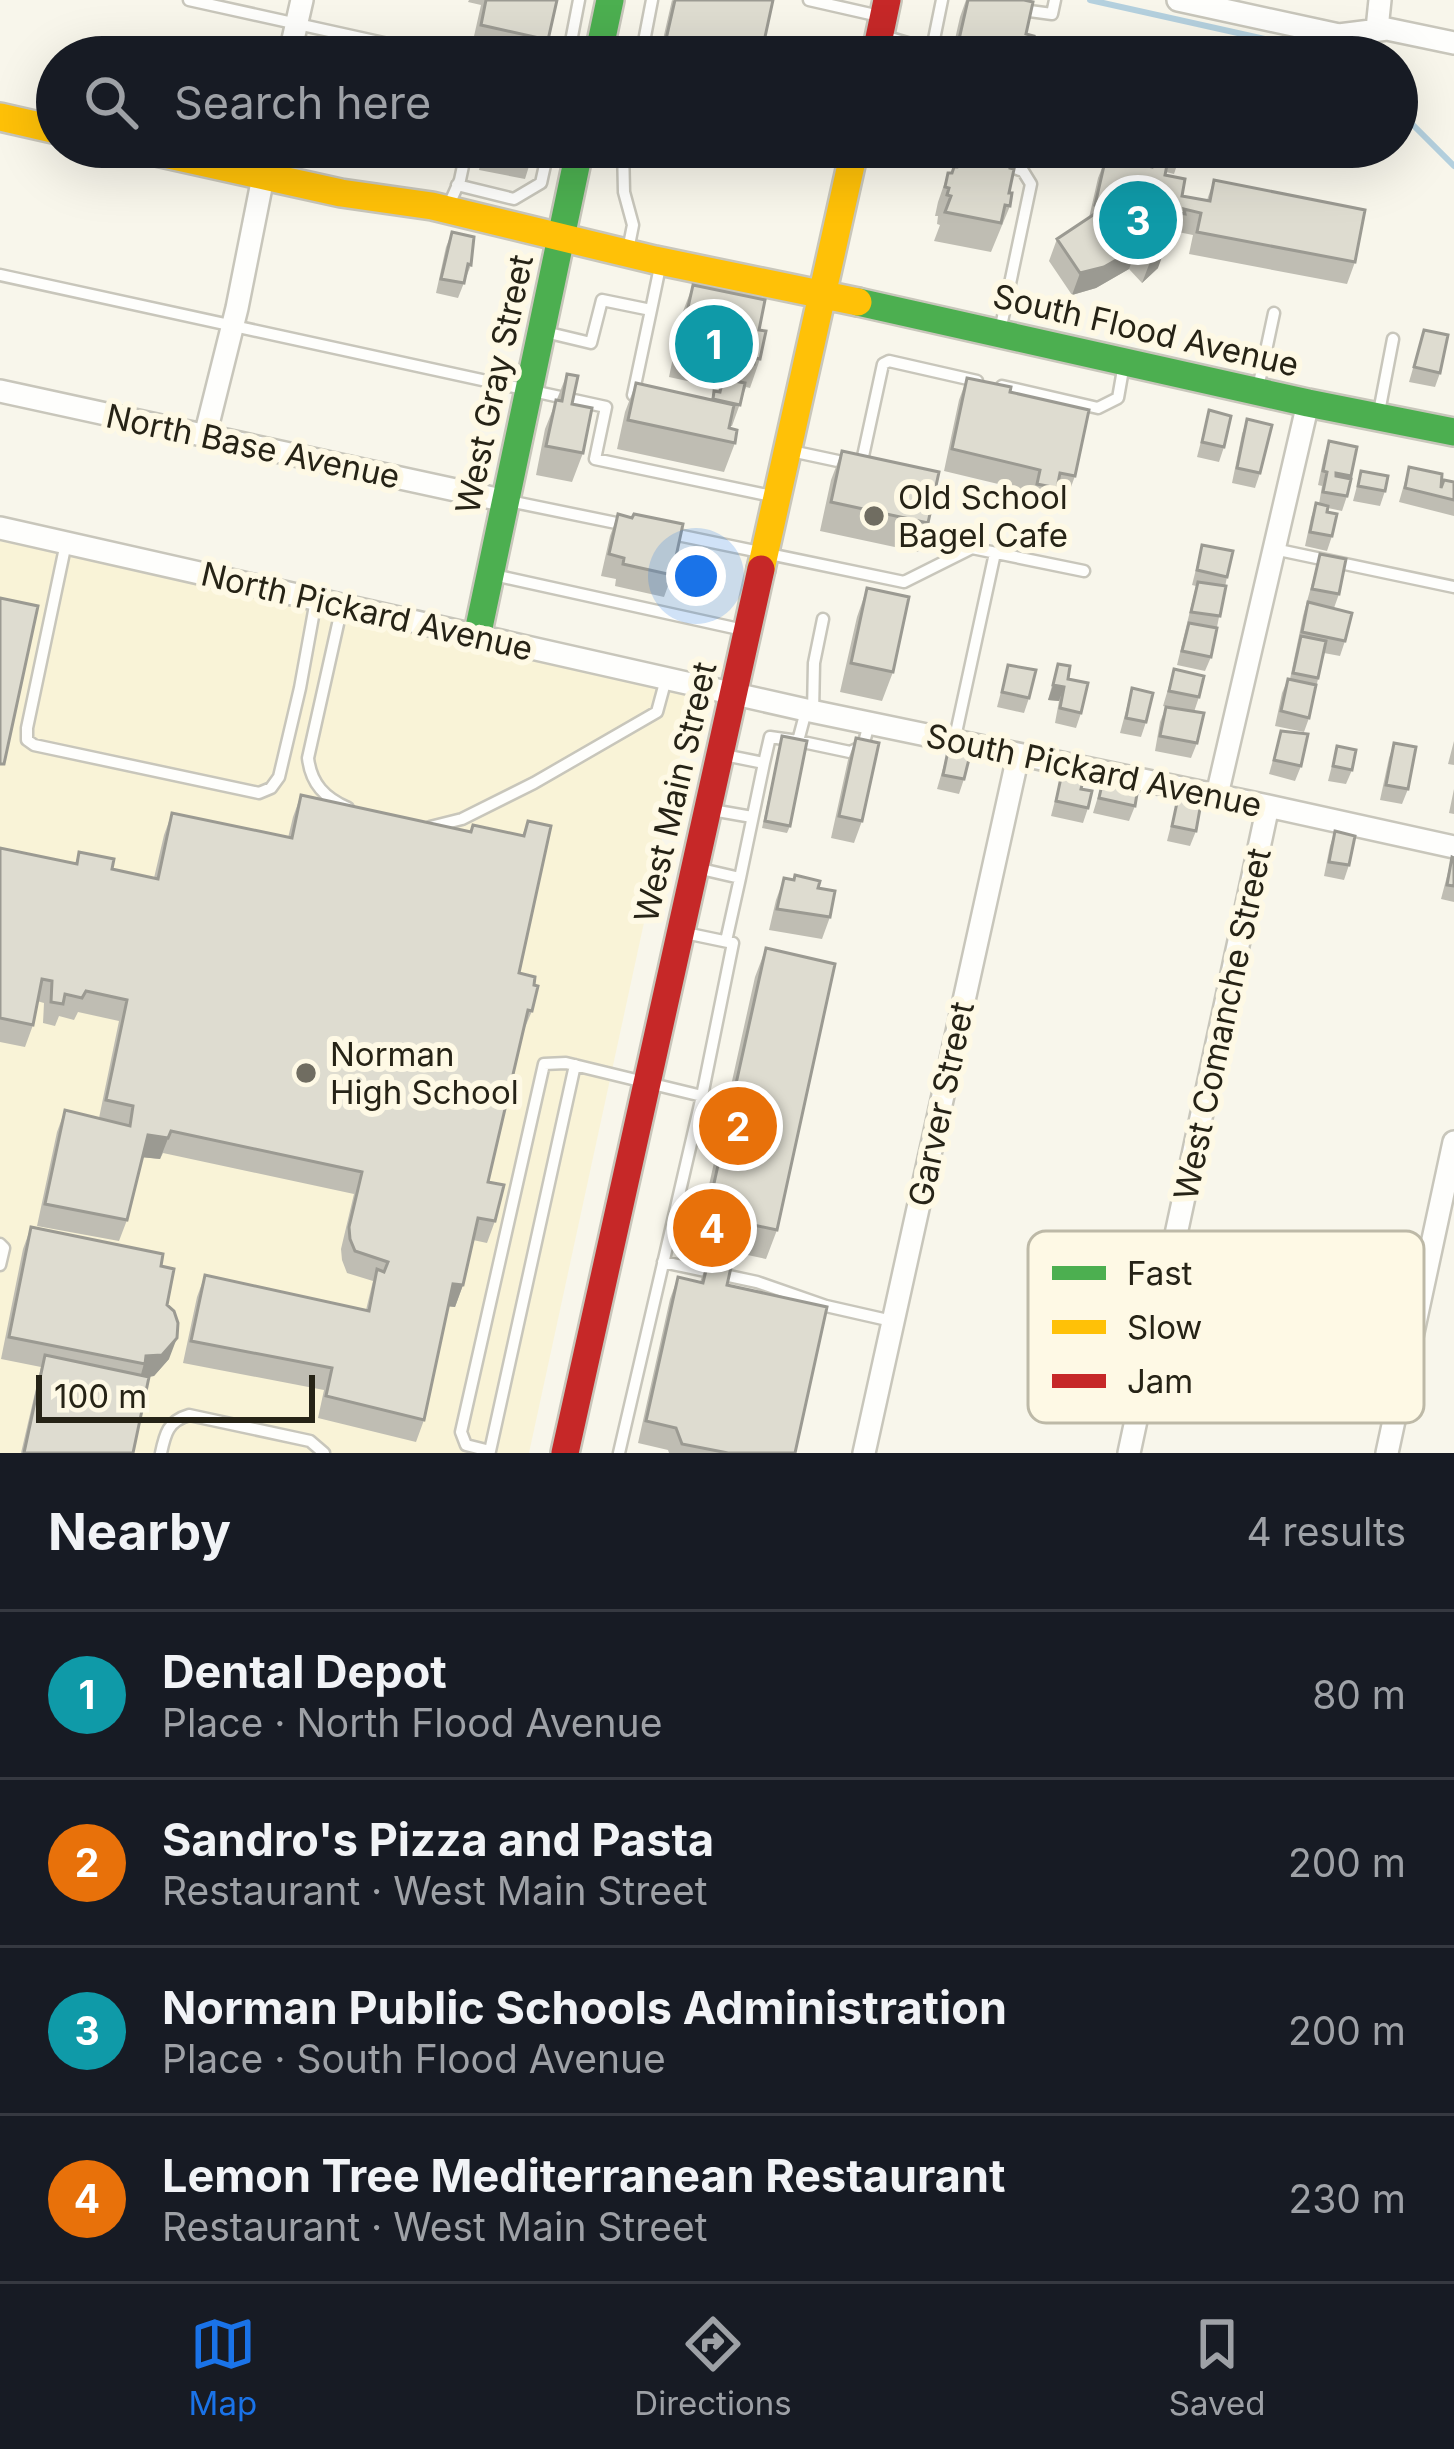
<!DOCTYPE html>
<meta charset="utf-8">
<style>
:root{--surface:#171b24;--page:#20242c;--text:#f1f3f6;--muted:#9ea1a6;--line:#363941;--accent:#1a73e8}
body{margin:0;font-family:Inter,sans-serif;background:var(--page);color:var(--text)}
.scale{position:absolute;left:36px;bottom:30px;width:279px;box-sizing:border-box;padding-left:12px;border:6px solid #262316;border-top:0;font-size:33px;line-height:42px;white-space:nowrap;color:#262316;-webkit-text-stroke:9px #fef9e5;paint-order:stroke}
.you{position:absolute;left:696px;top:576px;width:42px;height:42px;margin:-30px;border:9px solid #fff;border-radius:50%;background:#1a73e8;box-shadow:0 0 0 18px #1a73e833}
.badge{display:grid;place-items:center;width:78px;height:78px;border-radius:50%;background:var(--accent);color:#fff;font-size:39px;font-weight:700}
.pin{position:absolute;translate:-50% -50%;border:6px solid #fff;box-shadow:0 3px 12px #0006}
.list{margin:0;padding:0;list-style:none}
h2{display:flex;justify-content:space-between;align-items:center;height:156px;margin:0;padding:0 48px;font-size:51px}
h2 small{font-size:39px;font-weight:400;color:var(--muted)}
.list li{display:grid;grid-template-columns:78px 1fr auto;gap:36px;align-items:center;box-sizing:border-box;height:168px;padding:0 48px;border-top:3px solid var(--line)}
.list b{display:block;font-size:45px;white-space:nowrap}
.list p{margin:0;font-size:39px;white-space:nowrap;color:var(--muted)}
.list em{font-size:39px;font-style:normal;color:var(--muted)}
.icon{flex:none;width:66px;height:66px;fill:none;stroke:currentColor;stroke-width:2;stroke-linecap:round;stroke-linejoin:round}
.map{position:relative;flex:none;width:1454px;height:1453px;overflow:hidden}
.search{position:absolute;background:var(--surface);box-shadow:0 12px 48px #0002;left:36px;right:36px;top:36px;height:132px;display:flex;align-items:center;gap:30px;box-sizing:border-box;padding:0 42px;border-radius:66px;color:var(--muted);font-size:45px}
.sheet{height:828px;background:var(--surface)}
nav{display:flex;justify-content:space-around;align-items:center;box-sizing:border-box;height:168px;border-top:3px solid var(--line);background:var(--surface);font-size:33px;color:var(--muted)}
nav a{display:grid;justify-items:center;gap:6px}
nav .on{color:var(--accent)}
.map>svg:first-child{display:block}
.built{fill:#f9f3d7}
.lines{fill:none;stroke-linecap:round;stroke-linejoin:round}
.stream{stroke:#b4d0de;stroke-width:6}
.lane-casing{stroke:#c8c6bb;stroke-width:15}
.street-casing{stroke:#c8c6bb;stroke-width:26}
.fast-casing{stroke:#c8c6bb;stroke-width:32}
.slow-casing{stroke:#c8c6bb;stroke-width:32}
.jam-casing{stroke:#c8c6bb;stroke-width:32}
.lane{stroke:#fefefc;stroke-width:10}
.street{stroke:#fefefc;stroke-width:21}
.fast{stroke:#4caf50;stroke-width:27}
.slow{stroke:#ffc107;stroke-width:27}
.jam{stroke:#c62828;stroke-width:27}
.wall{fill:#bfbdb3}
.shaded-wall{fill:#9b9a92}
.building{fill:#dedcd0;stroke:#9b9a92;stroke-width:3}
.poi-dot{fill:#706d61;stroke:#fef9e5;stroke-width:4.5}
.labels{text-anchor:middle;stroke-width:12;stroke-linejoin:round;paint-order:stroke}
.street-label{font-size:33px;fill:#262316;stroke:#fef9e5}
.poi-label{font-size:33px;fill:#262316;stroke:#fef9e5;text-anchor:start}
.key{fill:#fef9e5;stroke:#bdb9a7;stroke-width:3}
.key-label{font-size:33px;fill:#262316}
</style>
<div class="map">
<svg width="1454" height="1453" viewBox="0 0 1454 1453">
<rect width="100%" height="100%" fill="#f8f6eb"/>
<path class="built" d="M0 541 694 692 529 1453H0Z"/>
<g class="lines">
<path class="stream" d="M1090 0 1323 52 1334 57
M1397 109 1454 166"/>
<g class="lane-casing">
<path id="lane" d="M189 0 447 57
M809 0 875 15
M1022 10 1052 14 1055 0
M887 37 921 47 931 54V57
M931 54 942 0
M568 57 579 0
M641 57 652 0
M623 147 624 192 633 225 628 250
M926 147 954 153
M999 163 1023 171 1031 184 1000 331
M457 185 514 199 541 183 549 147
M448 207 460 180 467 147
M0 275 606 407 595 459 772 496
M545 332 591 343 602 300 651 310 661 262
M1002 386 1098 408 1118 398 1124 364
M1258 388 1274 313
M633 395 651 310
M1379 412 1393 339
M791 451 852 464 862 461 883 364 889 361 977 381
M509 501 626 525
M668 533 904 582 972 548 1084 571
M66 543 27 728V740L34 745 259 793 271 788 279 777 300 688 316 600
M1274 549 1454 587
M494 575 739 629
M342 606 308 758C311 784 325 798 348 808
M813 712 814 663 823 619
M798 741 850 752 863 746 869 724
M954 742 995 553
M724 755 764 763 740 878
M764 763 770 737 798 741 806 711
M712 810 752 817
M430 827 462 819 534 783 657 712 666 679
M701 869 740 878 726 941
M575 1065 490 1451 466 1445 461 1432 544 1064 566 1063 702 1096
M0 1244 4 1248 0 1265
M663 1262 757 1282 826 1306 892 1321
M161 1453C165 1434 168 1421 189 1415L310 1441 324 1453
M619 1453 702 1096 733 943 690 934"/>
</g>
<g class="street-casing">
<path id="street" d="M1178 0 1339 35 1387 29 1454 43
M1377 29 1380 0
M289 57 302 0
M0 391 506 501
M205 436 237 308 269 147
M0 528 806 710 1268 806 1454 847
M1217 795 1308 403
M864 1453 1018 756
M1129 1453 1268 806
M1387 1453 1454 1142"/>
</g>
<g class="fast-casing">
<path id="fast" d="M598 57 610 0
M858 302 1308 403 1454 432
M477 637 580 147"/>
</g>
<g class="slow-casing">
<path id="slow" d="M0 117 57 130
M133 147 341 193 432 206 655 260 858 302
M761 569 855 147"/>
</g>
<g class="jam-casing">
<path id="jam" d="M875 57 887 0
M565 1453 761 569"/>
</g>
<use href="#lane" class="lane"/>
<use href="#street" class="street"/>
<use href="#fast" class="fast"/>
<use href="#slow" class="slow"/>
<use href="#jam" class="jam"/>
</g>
<path class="wall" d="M469 0H557L548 40 542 57H482L470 54 481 5 468 2Z
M672 0 765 37 766 57H659Z
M966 0H1024L1026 34 1034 36 1029 57H951L960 17Z
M484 147H535L525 179 479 170Z
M959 147H1003L1000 160 1010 168V206L991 252 934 241 940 225 937 224 938 216H935L938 202 948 173H951L955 167Z
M1102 147H1183L1174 174 1166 172 1165 175 1182 196 1207 200 1214 180 1355 262 1347 284 1189 254 1193 235 1178 232 1177 236 1154 232 1158 268 1142 283 1129 269 1096 288 1072 295 1049 261 1057 239 1089 218 1098 178 1106 158 1100 157Z
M452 232 471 265 458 298 436 293 446 247Z
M693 285 759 330 760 359 750 388 746 387 732 426H730L735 443 724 472 617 449 625 412 636 383 711 400 714 391 718 392 719 388 669 377 682 314Z
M1424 330 1440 373 1435 387 1409 382Z
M567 374 583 453 572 482 536 475 545 429Z
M967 378 1010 392 1075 476 1067 498 1054 495 1049 510 1029 506 1032 492 944 471 959 400Z
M1209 410 1224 447 1219 462 1197 457Z
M1247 419 1260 473 1255 488 1232 483 1242 434Z
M1329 441 1357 447 1347 496 1342 511 1328 508 1332 536 1327 551 1305 546 1311 518 1316 503 1319 504 1322 486 1318 485 1324 456Z
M842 451 928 523 918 552 820 531 831 480Z
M1409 467 1442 486 1454 482V516L1399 502Z
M1361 471 1385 491 1380 506 1353 501Z
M618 514 672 575 664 597 615 586 616 579 601 576 610 536Z
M1202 545 1227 577 1211 657 1205 671 1177 665 1196 586 1192 585Z
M1320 554 1339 594 1334 608 1345 641 1340 656 1324 653 1309 718 1304 732 1275 726 1282 693 1288 679H1290L1303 616Z
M867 588 893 672 882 701 840 692 857 617Z
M1058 664 1068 679 1081 713 1076 728 1055 723 1059 701 1048 700Z
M1008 665 1029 698 1024 713 997 707Z
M1174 669 1199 697 1194 712 1163 706Z
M1132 688 1146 722 1141 737 1120 733Z
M1166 707 1197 743 1191 758 1155 751 1160 722Z
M1281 731 1301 766 1295 781 1269 774Z
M782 736 790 826 787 833 762 828Z
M856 738 862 821 854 843 831 838 848 760Z
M1454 741V765L1448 764Z
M1394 743 1408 789 1402 804 1380 800 1389 758Z
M1337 746 1352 770 1346 784 1328 781Z
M948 751 964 779 959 794 937 789Z
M1062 773 1081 789 1088 808 1083 823 1051 816Z
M1103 780 1135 806 1129 821 1093 813Z
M1454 789V814L1449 813Z
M301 795 470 832 522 836 528 821 519 973 532 1011 523 1032 488 1182 495 1221 487 1243 473 1240 463 1285 455 1307 448 1306 424 1420 416 1442 318 1418 324 1390 183 1363 197 1297 205 1275 366 1310 373 1281 347 1273 342 1260 341 1249 354 1194 163 1153 160 1159 142 1157 127 1220 119 1241 37 1226 57 1132 65 1110 99 1118 119 1021 78 1012 74 1020 59 1016 55 1026 43 1023 44 1003 37 1001 33 1025 25 1047 0 1042V848L75 864 79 852 112 869 154 878 164 835 172 813 288 838 293 817Z
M1178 798 1196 831 1190 846 1167 841Z
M1335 831 1349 865 1344 880 1324 876 1330 846Z
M1452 857 1454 858V902L1441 899Z
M784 878 818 888 830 917 822 939 769 930 776 900Z
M766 948 777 1230 766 1259 696 1244 755 977Z
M31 1227 161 1266 167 1305 169 1359 154 1376 148 1377 133 1453H21L41 1367 1 1359 23 1249Z
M709 1258 727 1285 795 1453H669L668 1450 638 1443 670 1299 678 1277 700 1282Z"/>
<path class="shaded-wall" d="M1166 246 1158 268 1142 283 1150 262Z
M1137 248 1129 269 1096 288 1072 295 1080 273Z
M1053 685 1064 687 1059 701 1048 700Z
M171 1131 160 1159 140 1157 148 1135Z
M453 1284 463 1285 455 1307 445 1306Z
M177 1338 169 1359 154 1376 140 1378 146 1356Z"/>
<path class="building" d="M486 0H557L548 40 481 25Z
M675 0H773L765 37 770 38 766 57H662Z
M968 0H1024L1033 2 1026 34 1034 36 1030 54 1022 53 1021 57H955Z
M487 147H535L532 158Z
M974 147H1003L1000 160H1011L1010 168 1014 169 1009 193H1012L1010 206 1005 205 1001 223 945 212 951 196 947 195 949 188 945 187 948 173H952L954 167H957L960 154 972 157Z
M1152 147H1183L1182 152 1170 150 1165 175 1185 179 1182 196 1210 201 1214 180 1365 210 1355 262 1197 232 1201 213 1184 209 1185 214 1162 210 1151 230 1166 246 1150 262 1137 248 1104 267 1080 273 1057 239 1105 207 1095 205 1106 157 1152 167 1154 156Z
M452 232 474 237 471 265 468 264 464 283 441 279Z
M693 285 765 300 759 330 766 331 760 359 755 358 754 364 679 348Z
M1424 330 1448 335 1440 373 1414 367Z
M567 374 578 376 572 404 592 408 583 453 546 446 556 400 562 401Z
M967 378 1011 387 1010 392 1089 410 1075 476 1060 473 1057 488 1037 484 1040 470 952 449Z
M723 379 745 383 740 405 713 399 714 391 720 392Z
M636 383 734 405 729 428 737 430 735 443 628 420Z
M1209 410 1231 416 1224 447 1202 442Z
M1247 419 1272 425 1260 473 1237 468Z
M1329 441 1357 447 1351 476 1336 473V476L1351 479 1347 496 1323 492 1327 472 1323 471Z
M842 451 939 472 928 523 831 502Z
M1409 467 1442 474 1441 488 1444 480 1454 482V500L1405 488Z
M1361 471 1388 476 1385 491 1358 486Z
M1316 503 1328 506 1327 512 1337 514 1332 536 1310 532Z
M618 514 632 518 634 514 683 524 672 575 623 564 624 558 609 554Z
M1202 545 1233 551 1227 577 1197 570Z
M1320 554 1346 559 1339 594 1312 589Z
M1198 582 1226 586 1220 616 1191 612Z
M867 588 909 597 893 672 851 663Z
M0 598 38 606 4 764H0Z
M1308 602 1352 613 1345 641 1302 632Z
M1189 623 1217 628 1211 657 1182 651Z
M1301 636 1326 641 1318 678 1293 673Z
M1058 664 1070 666 1068 679 1088 683 1081 713 1060 708 1064 687 1053 685Z
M1008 665 1036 670 1029 698 1002 692Z
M1174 669 1204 676 1199 697 1169 691Z
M1288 679 1316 685 1309 718 1281 711Z
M1132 688 1153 693 1146 722 1126 718Z
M1166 707 1204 713 1197 743 1160 736Z
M1281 731 1308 734 1301 766 1274 760Z
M782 736 807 741 790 826 765 821Z
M856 738 879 743 862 821 839 816Z
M1394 743 1416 747 1408 789 1386 785Z
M1337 746 1356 750 1352 770 1333 766Z
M948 751 970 755 964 779 943 775Z
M1062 773 1084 777 1081 789 1092 791 1088 808 1056 801Z
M1103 780 1138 788 1135 806 1099 798Z
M301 795 471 832 473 825 524 836 528 821 551 826 519 973 535 977 534 985 538 986 532 1011 528 1010 488 1182 504 1185 495 1221 478 1218 463 1285 453 1284 424 1420 326 1396 332 1368 191 1341 205 1275 369 1311 377 1269 384 1272 388 1262 355 1251 350 1239 349 1227 362 1172 171 1131 168 1138 148 1135 127 1220 45 1204 65 1110 130 1126 133 1106 106 1100 127 1000 86 991 82 998 65 994 63 1004 51 1002 52 981 42 979 33 1025 0 1018V848L77 864 79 852 114 859 112 869 158 879 172 813 292 838Z
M1178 798 1201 803 1196 831 1172 826Z
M1335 831 1355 836 1349 865 1329 862Z
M1452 857 1454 858V886L1447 885Z
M795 875 820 881 818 888 835 891 830 917 777 909 784 878 794 880Z
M766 948 835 964 777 1230 707 1215Z
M31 1227 163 1254 161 1266 174 1269 167 1305 174 1311 178 1323 177 1338 162 1355 146 1356 145 1364 9 1337Z
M709 1258 732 1263 727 1285 827 1307 795 1453H728L682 1444 676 1428 646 1421 678 1277 703 1283Z
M45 1355 149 1377 133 1453H24Z"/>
<g class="poi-dot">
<circle cx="874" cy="516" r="12"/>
<circle cx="306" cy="1073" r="12"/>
</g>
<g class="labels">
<g class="street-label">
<text transform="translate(1146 330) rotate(13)" y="12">South Flood Avenue</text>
<text transform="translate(494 384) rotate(-78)" y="12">West Gray Street</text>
<text transform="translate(253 446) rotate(12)" y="12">North Base Avenue</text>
<text transform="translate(367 611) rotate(13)" y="12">North Pickard Avenue</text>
<text transform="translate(1094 770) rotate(12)" y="12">South Pickard Avenue</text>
<text transform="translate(675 792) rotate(-77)" y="12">West Main Street</text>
<text transform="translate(1222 1024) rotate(-78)" y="12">West Comanche Street</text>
<text transform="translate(941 1104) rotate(-78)" y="12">Garver Street</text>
</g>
<g class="poi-label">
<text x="898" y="509">Old School<tspan x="898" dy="38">Bagel Cafe</tspan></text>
<text x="330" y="1066">Norman<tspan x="330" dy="38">High School</tspan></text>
</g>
</g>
<rect x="1028" y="1231" width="396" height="192" rx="18" class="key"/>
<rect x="1052" y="1266" width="54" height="14" fill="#4caf50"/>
<rect x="1052" y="1320" width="54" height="14" fill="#ffc107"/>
<rect x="1052" y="1374" width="54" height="14" fill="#c62828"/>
<g class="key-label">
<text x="1127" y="1285">Fast</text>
<text x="1127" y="1339">Slow</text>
<text x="1127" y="1393">Jam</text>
</g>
</svg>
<div class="scale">100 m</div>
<div class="you"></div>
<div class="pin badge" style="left:714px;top:344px;background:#0f9aa8">1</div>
<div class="pin badge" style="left:738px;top:1126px;background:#e8710a">2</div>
<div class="pin badge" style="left:1138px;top:220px;background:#0f9aa8">3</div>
<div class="pin badge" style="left:712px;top:1228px;background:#e8710a">4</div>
<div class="search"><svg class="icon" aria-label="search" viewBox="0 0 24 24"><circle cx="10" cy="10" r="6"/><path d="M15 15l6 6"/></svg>Search here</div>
</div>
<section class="sheet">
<h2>Nearby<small>4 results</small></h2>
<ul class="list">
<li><span class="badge" style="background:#0f9aa8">1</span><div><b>Dental Depot</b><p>Place · North Flood Avenue</p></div><em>80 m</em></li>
<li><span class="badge" style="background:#e8710a">2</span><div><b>Sandro's Pizza and Pasta</b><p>Restaurant · West Main Street</p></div><em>200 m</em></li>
<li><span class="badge" style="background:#0f9aa8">3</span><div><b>Norman Public Schools Administration</b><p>Place · South Flood Avenue</p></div><em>200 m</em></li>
<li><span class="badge" style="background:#e8710a">4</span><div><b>Lemon Tree Mediterranean Restaurant</b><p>Restaurant · West Main Street</p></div><em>230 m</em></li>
</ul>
</section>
<nav>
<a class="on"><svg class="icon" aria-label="map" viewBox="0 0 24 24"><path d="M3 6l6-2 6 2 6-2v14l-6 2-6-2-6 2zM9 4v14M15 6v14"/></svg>Map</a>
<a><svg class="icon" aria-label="directions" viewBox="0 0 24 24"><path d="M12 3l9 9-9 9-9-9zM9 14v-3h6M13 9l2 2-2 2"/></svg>Directions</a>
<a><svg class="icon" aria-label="saved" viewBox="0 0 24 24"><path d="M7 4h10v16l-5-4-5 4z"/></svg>Saved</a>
</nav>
